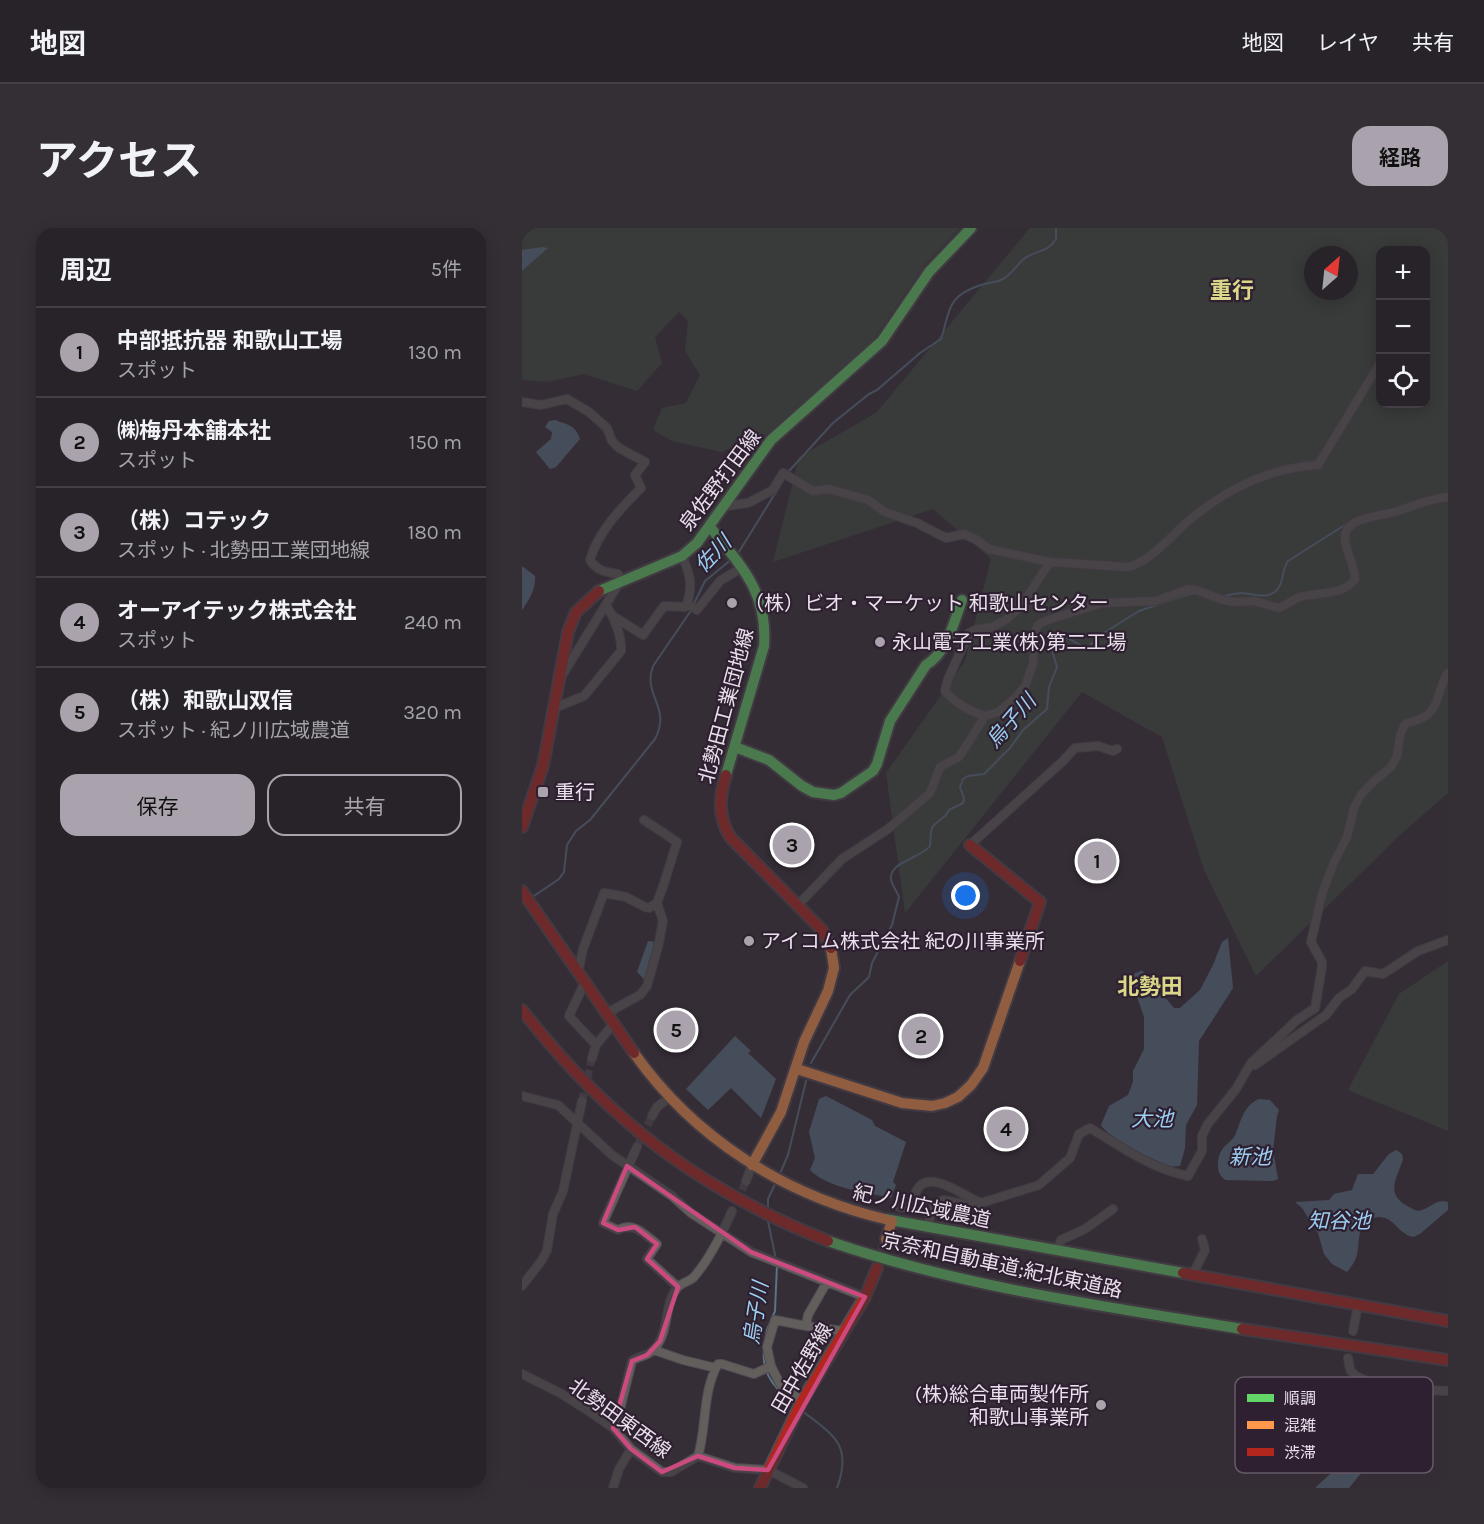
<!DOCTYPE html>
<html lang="ja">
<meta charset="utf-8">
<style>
:root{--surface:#282229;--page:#342f35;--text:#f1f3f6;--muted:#a5a4a8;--line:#443f46;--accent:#aaa2ac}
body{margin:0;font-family:Karla,"Noto Sans JP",sans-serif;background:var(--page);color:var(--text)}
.controls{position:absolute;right:18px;top:18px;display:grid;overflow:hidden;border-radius:12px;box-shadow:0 3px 15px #0003}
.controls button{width:54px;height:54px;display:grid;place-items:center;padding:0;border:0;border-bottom:2px solid var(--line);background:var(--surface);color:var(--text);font:30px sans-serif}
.compass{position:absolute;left:782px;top:18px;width:54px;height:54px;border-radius:50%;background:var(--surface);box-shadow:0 3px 15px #0003;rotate:27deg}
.you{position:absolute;left:444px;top:668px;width:21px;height:21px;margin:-15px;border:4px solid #fff;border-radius:50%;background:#1a73e8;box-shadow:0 0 0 9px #1a73e833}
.badge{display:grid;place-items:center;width:39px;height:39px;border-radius:50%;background:var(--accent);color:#111;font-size:20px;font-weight:700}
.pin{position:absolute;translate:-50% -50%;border:3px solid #fff;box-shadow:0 2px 6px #0006}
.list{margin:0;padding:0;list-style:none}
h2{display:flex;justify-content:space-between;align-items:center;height:78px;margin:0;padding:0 24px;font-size:26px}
h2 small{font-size:20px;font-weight:400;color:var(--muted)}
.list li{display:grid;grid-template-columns:39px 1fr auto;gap:18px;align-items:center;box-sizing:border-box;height:90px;padding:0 24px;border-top:2px solid var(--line)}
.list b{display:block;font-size:22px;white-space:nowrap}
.list p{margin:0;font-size:20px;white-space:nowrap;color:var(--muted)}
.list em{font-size:20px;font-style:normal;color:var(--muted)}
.actions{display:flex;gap:12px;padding:18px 24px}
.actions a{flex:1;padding:14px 0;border:2px solid var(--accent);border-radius:18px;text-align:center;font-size:21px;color:var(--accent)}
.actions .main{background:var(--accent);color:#111}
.icon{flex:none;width:33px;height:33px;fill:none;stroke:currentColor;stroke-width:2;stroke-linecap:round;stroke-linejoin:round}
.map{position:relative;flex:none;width:926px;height:1260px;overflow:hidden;border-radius:18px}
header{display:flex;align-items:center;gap:36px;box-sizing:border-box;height:84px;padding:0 30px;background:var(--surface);border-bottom:2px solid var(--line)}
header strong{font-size:28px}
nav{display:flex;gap:33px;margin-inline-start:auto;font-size:21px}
.intro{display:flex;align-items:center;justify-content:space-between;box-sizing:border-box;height:144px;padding:0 36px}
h1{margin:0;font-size:42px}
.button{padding:15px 27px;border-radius:18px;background:var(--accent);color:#111;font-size:21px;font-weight:700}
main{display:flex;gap:36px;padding:0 36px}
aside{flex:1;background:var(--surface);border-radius:18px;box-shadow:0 3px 15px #0003}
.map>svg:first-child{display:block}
.green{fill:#3e4a3f;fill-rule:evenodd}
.water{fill:#5b7385}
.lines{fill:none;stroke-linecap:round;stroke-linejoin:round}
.stream{stroke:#5b7385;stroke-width:2}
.street-tunnel{stroke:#504952;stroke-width:8;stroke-dasharray:8 4;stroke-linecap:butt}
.secondary-tunnel{stroke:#504952;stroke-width:10;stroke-dasharray:10 5;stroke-linecap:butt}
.street-casing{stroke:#514b53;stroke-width:10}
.fast-casing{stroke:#514b53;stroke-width:14}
.slow-casing{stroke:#514b53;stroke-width:14}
.jam-casing{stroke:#514b53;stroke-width:14}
.street{stroke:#615e5c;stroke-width:8}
.fast{stroke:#63d668;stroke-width:10}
.slow{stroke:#ff974d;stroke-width:10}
.jam{stroke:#b3261e;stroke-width:10}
.marked{fill:none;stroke:#cc4a7f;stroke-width:4.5;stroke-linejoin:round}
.poi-dot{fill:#aaa2ac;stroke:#2e2030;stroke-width:2}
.labels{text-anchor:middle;stroke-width:4.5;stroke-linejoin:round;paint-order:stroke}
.street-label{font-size:20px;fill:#e9e0eb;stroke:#2e2030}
.poi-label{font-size:20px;fill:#e9e0eb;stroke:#2e2030;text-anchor:start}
.water-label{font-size:21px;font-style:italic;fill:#9bcef1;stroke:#2e2030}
.quarter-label{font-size:22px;font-weight:bold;fill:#dad789;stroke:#2e2030}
.key{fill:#2e2030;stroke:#665a68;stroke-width:1.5}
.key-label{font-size:16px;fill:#e9e0eb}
</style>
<header>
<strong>地図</strong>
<nav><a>地図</a><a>レイヤ</a><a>共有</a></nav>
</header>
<div class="intro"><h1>アクセス</h1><a class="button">経路</a></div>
<main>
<aside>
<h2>周辺<small>5件</small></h2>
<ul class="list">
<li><span class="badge">1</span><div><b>中部抵抗器 和歌山工場</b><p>スポット</p></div><em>130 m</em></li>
<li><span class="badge">2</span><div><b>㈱梅丹本舗本社</b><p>スポット</p></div><em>150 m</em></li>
<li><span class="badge">3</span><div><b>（株）コテック</b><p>スポット · 北勢田工業団地線</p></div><em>180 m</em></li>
<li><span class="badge">4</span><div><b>オーアイテック株式会社</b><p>スポット</p></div><em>240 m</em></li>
<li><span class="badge">5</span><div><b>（株）和歌山双信</b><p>スポット · 紀ノ川広域農道</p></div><em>320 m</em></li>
</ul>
<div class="actions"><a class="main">保存</a><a>共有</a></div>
</aside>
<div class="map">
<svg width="926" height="1260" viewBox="0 0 926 1260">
<rect width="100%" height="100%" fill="#352e37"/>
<path class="green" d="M0 0H438L402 38 352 111 245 206 199 224 150 213 131 202 140 180 164 175 178 147 163 123 166 93 157 84 133 109 140 135 115 163 62 146 25 154 0 152Z
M508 0H926V565L879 606 734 748 682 642 640 509 560 464 383 685 364 545 443 433 469 331 411 281 251 334 277 229 354 185ZM858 22H904V176H858ZM791 27H827V63H791Z
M926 733V903L826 862 877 766Z"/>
<path class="water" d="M20 19 26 20 0 43V22Z
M33 192C45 197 53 196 58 211L34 239 28 241 14 224 29 211 30 204 23 199 27 193Z
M0 338 13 348C14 361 7 372 0 382Z
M706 710 711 760 677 813 675 877 664 897 663 920 658 938C655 938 651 939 648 938 635 936 584 908 579 897L587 878 606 867 611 854V843L622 821V789L608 748 620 742 652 780H658L678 762 691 737 700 714Z
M126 713 134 714 122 751 115 744Z
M213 808 229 823 226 825 254 851 239 890 209 860 186 882 164 861Z
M304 868 350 892 353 898 384 914 371 954 374 957 369 970C343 964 308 961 288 942L293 930 287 904 297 871Z
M737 871 748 872 757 882 755 888 751 922 756 951 751 953 704 952C693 947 694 928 702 919 707 914 711 912 714 905 719 893 722 877 737 871Z
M874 922 880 926 881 931C875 951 862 966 887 979 891 981 895 984 900 982 910 979 914 971 926 974V982L899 1005 892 1009C875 1007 871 984 851 990 834 995 838 1014 835 1027 833 1034 829 1039 825 1044L810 1036 802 1026 796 1005 780 980 773 974 807 972 812 966 830 962 836 946H851L867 926Z
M827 1223 838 1224 841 1243 827 1260H793L820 1235Z"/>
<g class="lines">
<path class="stream" d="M215 327 267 243 311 195 347 166 355 162 398 125 419 111C428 84 424 69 456 58 464 55 472 55 479 52 489 48 495 36 503 30 516 21 524 26 534 11V0
M701 368C708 367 714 365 721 365 733 366 748 373 757 359 762 351 760 341 766 333L826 295
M9 670 37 651 42 644 45 617 54 603 68 592 133 511C150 479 120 468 131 438L168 384 183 353 210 331
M289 835 328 767 347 749 350 735 370 697 377 669C375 663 369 656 369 651 367 634 399 630 408 618L409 603 411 598 424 587 427 582 441 575 442 570 438 559 441 551 446 548 462 546 488 520 501 502 525 481 527 459 535 439 529 419 532 409C544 405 554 416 565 421L577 408 617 383 667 366H676
M257 948 266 927 284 853
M246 981V971L253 956
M246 993 254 1032
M243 1113 245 1102 253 1083 255 1037
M242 1122C239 1148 256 1163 275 1178
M279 1182C311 1207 331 1216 315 1260"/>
<path class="street-tunnel" d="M60 873 70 830
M115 919 130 888
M215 973 224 953"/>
<path class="secondary-tunnel" d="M356 1037 364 1011"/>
<g class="street-casing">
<path id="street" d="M0 174 19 177 45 171 67 184 85 200 90 213 97 220 123 234 113 247 119 260C98 281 76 304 68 332 75 343 84 344 96 346L99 352 41 446
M203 278 226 275 251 262 261 245 291 263 307 261 346 272 363 284 395 295 424 310 442 306 455 312 467 321 528 334 606 339C629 333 647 310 664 295 702 262 746 240 796 237L858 135
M160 328C168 346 171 357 165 376L175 382 198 353 219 340
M91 388 121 407 142 378 163 379 165 376
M32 480 62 468 99 423C100 408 92 389 84 377
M463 488C447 483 434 476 423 463L426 451 447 405 455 401 471 399 485 391 499 378 528 334
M448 617 541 533 553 520 576 518 591 523 595 521
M276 677 320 631 366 601 408 565 418 539 437 529 463 488 476 484 493 470 503 458 511 436 513 404 516 397 523 393 580 375 634 373 666 361 674 362 701 372 712 374 732 373 756 380C764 378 770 372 778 369 796 364 821 368 833 351 833 337 823 324 823 310 822 289 860 288 873 284 891 278 906 271 926 269
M56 745 61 721 82 665 104 669 123 679 127 680 135 675
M63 754 47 788 74 817 70 830
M85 785 118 767 125 758 136 719 141 693 135 675C143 655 148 635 155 614L122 592
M74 817 92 795
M733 837 804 787 817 770 830 761 843 743 861 746 896 723 926 712
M0 868 36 877 90 927 150 968 169 985 229 1024 343 1069
M130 888 135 879 148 869
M115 919 81 995 96 1002C112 993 123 1007 135 1016L125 1031 156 1059
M224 953 230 937
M377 979 385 980 390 978C392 973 392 969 394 964 405 938 443 969 459 975
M405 999 412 978 421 972 457 979 459 975 517 957 548 930 557 906 568 900C598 918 630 941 666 948L680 923V908L685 897 714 861 729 835 775 792 793 780 800 739V734L789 714 800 666 812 634 825 609 832 580 838 568 851 554 869 539 875 528 878 507 883 496C889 494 897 492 902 489 918 480 916 458 926 445
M535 1022 539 1012 563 1001 591 981
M670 1048 683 1022 680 1011
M0 1058 20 1032 25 1022 31 986 41 963 60 873
M284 1098 321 1103
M831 1103 836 1077
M132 1122 161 1132 194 1140
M826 1130C827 1134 827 1140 829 1143 840 1159 906 1162 926 1163
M249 1138 258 1156 280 1173
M0 1146 38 1165 62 1180 91 1200 109 1221 140 1244H149L176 1228 213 1240 246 1242 281 1260
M91 1200 95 1193 110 1133C116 1128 124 1129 130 1123 149 1106 141 1076 155 1060 159 1055 166 1054 171 1050 188 1031 200 1006 210 983
M176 1228C185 1198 180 1164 196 1136H200L232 1146 249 1138 245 1119 253 1092 284 1098 286 1087 305 1054
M91 1260 97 1241 109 1221"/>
</g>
<g class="fast-casing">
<path id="fast" d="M188 299C219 338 246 364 242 418L204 547
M77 363 160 328 175 315 249 212 360 113 407 44 449 0
M213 519 247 532 280 558 291 564 312 567 319 565 351 543 355 536 368 493 404 437C425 425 432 394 440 372
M363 991 661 1045
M306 1013C440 1059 581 1078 720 1101"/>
</g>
<g class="slow-casing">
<path id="slow" d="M112 825C172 910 262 967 363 991
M275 841 380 875 410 878 423 875 436 869 449 857 461 840 498 733
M230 937 259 884 282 814 306 763 312 740 309 720
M364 1011 370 993"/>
</g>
<g class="jam-casing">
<path id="jam" d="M204 547C197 570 196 588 208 609L300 702 309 720
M0 599 21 538 46 404 54 384 77 363
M448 617 518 674 498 733
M0 663 112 825
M0 782C86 892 176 961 306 1013
M661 1045 926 1093
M720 1101 926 1132
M238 1260 280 1173 343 1069 355 1040"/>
</g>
<use href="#street" class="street"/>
<use href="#fast" class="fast"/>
<use href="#slow" class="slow"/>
<use href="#jam" class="jam"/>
</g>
<path d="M0 0H926V1260H0ZM105 938 229 1024 343 1069 246 1242 213 1240 176 1228 140 1244 109 1221 91 1200 110 1133 125 1127 138 1113 156 1059 125 1031 135 1016 113 999 96 1002 81 995Z" fill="#352e37" fill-opacity=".55" fill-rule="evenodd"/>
<path class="marked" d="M105 938 229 1024 343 1069 246 1242 213 1240 176 1228 140 1244 109 1221 91 1200 110 1133 125 1127 138 1113 156 1059 125 1031 135 1016 113 999 96 1002 81 995Z"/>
<g class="poi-dot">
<circle cx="210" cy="375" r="6"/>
<circle cx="358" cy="414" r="6"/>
<rect x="15" y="558" width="12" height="12" rx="3"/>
<circle cx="227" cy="713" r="6"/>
<circle cx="579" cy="1177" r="6"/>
</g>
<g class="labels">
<g class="street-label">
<text transform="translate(198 252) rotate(-53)" y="7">泉佐野打田線</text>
<text transform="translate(204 478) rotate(-75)" y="7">北勢田工業団地線</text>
<text transform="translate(400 978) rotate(12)" y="7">紀ノ川広域農道</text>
<text transform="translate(480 1037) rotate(12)" y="7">京奈和自動車道;紀北東道路</text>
<text transform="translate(280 1140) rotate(-60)" y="7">田中佐野線</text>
<text transform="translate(98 1190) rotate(36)" y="7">北勢田東西線</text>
</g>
<g class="poi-label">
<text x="222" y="382">（株）ビオ・マーケット 和歌山センター</text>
<text x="370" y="421">永山電子工業(株)第二工場</text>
<text x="33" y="571">重行</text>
<text x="239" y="720">アイコム株式会社 紀の川事業所</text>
<text x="567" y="1173" text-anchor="end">(株)総合車両製作所<tspan x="567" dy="23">和歌山事業所</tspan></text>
</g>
<g class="water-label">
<text transform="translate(191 326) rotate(-46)" y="7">佐川</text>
<text transform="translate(489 493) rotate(-49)" y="7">烏子川</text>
<text x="630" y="898">大池</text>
<text x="728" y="936">新池</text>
<text x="817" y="1000">知谷池</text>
<text transform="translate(234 1085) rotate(-81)" y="7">烏子川</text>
</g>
<g class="quarter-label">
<text x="710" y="70">重行</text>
<text x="628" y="766">北勢田</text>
</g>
</g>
<rect x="713" y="1149" width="198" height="96" rx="9" class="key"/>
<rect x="725" y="1166" width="27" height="8" fill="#63d668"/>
<rect x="725" y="1193" width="27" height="8" fill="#ff974d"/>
<rect x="725" y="1220" width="27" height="8" fill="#b3261e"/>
<g class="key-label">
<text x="762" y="1176">順調</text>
<text x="762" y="1203">混雑</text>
<text x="762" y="1230">渋滞</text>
</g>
</svg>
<div class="controls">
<button>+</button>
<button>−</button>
<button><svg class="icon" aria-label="locate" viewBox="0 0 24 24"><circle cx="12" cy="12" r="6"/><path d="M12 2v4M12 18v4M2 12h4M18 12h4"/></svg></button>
</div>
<svg class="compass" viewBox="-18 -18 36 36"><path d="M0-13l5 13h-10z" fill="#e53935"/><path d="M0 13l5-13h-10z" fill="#a5a4a8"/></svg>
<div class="you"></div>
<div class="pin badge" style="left:575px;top:633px">1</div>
<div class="pin badge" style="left:399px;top:808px">2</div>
<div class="pin badge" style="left:270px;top:617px">3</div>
<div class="pin badge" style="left:484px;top:901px">4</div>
<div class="pin badge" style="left:154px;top:802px">5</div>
</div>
</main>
